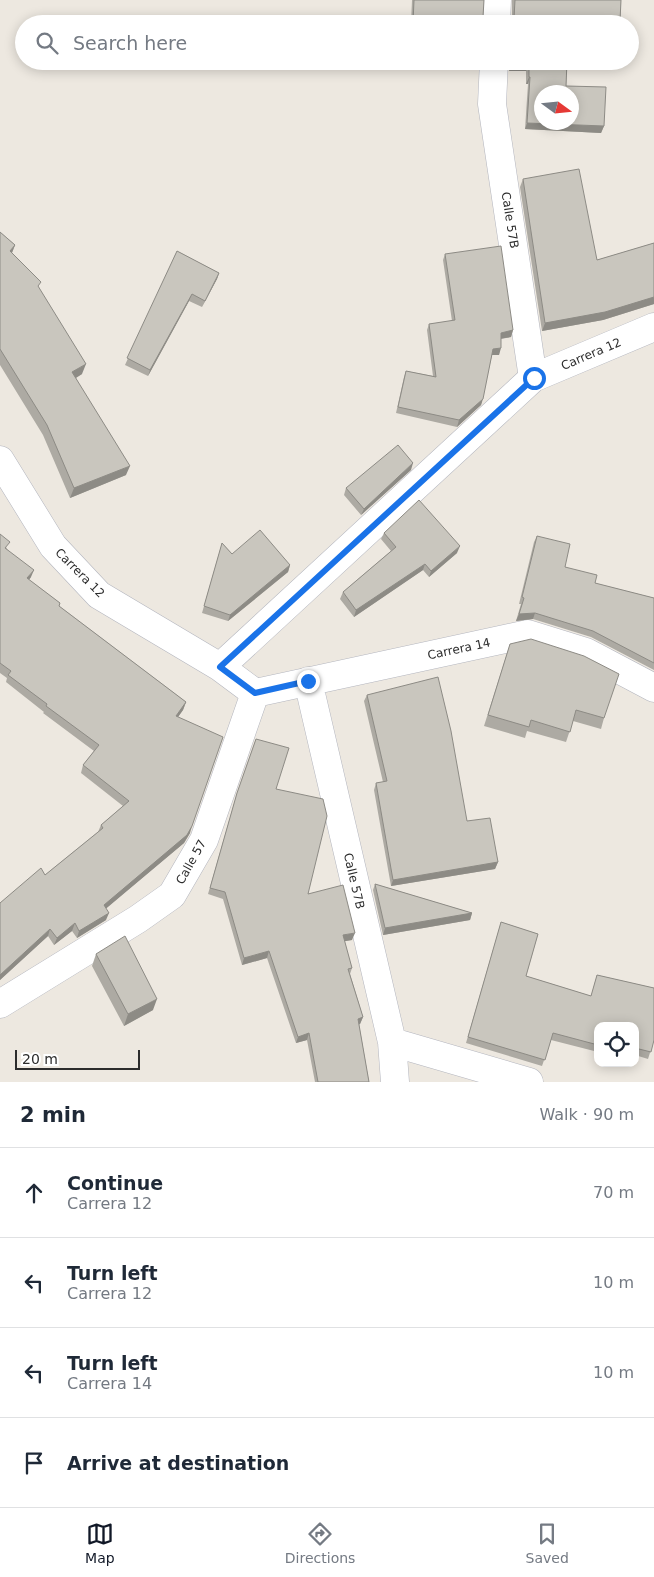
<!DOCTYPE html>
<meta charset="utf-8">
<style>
:root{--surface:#fff;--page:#f6f6f7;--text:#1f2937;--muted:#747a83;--line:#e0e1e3;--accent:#111827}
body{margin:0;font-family:"DejaVu Sans",sans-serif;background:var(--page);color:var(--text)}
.controls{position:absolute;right:15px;bottom:15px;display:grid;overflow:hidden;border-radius:10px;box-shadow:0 2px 12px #0003}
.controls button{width:45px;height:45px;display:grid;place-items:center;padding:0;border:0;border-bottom:1px solid var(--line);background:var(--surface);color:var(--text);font:25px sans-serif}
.compass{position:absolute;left:534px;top:85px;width:45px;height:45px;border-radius:50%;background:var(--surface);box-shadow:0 2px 12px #0003;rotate:105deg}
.scale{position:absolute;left:15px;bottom:12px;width:125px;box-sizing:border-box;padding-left:5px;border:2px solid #2c2c2c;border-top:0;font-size:14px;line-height:18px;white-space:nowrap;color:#2c2c2c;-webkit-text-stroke:4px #fff;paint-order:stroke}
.stop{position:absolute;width:15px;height:15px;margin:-11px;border:4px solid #1a73e8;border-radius:50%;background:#fff}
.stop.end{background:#1a73e8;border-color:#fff;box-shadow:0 1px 5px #0008}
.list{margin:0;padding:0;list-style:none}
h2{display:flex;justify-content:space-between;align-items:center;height:65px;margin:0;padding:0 20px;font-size:21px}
h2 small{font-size:16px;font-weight:400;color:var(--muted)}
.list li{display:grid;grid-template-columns:32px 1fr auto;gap:15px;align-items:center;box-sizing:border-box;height:90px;padding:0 20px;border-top:1px solid var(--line)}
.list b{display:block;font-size:19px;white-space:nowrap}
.list p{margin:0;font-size:16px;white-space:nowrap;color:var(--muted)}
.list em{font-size:16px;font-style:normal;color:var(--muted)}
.icon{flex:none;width:28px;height:28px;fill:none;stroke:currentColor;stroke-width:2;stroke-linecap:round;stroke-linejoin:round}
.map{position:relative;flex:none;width:654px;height:1082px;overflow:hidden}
.search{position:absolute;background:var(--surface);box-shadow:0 2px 12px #0003;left:15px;right:15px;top:15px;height:55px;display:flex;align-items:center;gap:12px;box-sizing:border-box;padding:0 18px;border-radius:28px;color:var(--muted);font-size:19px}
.sheet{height:425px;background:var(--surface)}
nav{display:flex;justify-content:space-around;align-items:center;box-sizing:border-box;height:70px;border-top:1px solid var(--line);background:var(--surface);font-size:14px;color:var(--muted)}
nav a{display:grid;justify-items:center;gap:2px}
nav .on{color:var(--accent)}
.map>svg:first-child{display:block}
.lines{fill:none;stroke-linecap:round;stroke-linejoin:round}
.minor-casing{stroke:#b3b5be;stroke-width:29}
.minor{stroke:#fff;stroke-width:28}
.wall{fill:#adaaa3}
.shaded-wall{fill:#8d8b85}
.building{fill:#c9c6be;stroke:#8d8b85;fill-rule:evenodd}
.route{stroke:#1a73e8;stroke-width:6}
.labels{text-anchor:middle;stroke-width:4;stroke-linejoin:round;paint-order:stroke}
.street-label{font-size:12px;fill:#2c2c2c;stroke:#fff}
</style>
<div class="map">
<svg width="654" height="1082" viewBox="0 0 654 1082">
<rect width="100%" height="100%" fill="#ede8e0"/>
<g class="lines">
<g class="minor-casing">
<path id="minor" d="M496 24 497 0
M494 61 492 104 533 378
M0 460 53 546 99 595 220 667 255 693
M220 667 533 378 654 327
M308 681 392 1042 395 1082
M255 693 528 634 586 652 654 688
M0 1004 138 919 172 895 204 840 255 693
M392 1042 529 1082"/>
</g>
<use href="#minor" class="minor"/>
</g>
<path class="wall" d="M412 0H484L483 17 484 24H411Z
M512 0H621L620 21V24H512Z
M510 61H567L566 86 604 126 601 133 525 129 528 84H526V71H509Z
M523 179 597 260 654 243V304L603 320 542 331 520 187Z
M0 232 15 245 12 253 39 288 82 374 76 378 126 475 70 498 43 435 0 365Z
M177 251 219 273 217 279 202 307 189 301 148 376 125 365Z
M445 254 513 330 511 337 501 339 499 355H492L481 405 457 427 396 413 404 377 406 371 433 376 427 330 429 324 452 321 443 260Z
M411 470 361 515 344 495 346 488Z
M384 533 457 553 429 577 423 570 354 617 340 599 343 592 391 551 381 539Z
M0 534 7 549 31 577 29 580 60 603 59 606 186 702 183 710 178 717 190 833 184 843 106 908V920L77 938 72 931 54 945 48 936 0 980V903L45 875 98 832 101 825 123 806 81 773 83 765 94 751 43 713 44 712 6 682 7 678 0 673Z
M537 536 565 567 595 583 654 598V670L591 637 533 619 516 621 521 604H519L534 542Z
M222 543 232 554 290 565 288 572 228 621 202 613Z
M510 644 604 718 601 729 573 721 566 742 527 731 525 738 484 726Z
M367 695 498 862 495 869 391 886 374 790 376 783 383 782 364 701Z
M256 739 276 789 308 894 352 940 344 941 352 968 350 974 363 1017 360 1024H359L369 1082H315L307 1040 296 1043 267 958 242 965 223 899 208 894 235 800Z
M375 884 472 913 470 920 383 935 373 890Z
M501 922 538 934 526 976 591 996 597 975 654 988V1040L648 1059 635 1055V1026H598V1052L551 1040 542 1066 466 1043Z
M96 954 153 1010 124 1026 92 966Z"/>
<path class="shaded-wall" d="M568 20 620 21V24H567Z
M442 61 480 63 478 70 439 68Z
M512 64 529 65 526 71H509Z
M529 77H530L528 84H526Z
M527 123 604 126 601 133 525 129Z
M15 245 11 255 10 251Z
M219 273 217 279 202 307Z
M192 294 189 301 148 376 150 370Z
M654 297V304L603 320 542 331 545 323Z
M513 330 511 337 498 339 501 333Z
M501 348 499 355H491L493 349Z
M86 364 82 374 69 382 72 372Z
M483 399 481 405 457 427 459 420Z
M413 463 411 470 361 515 364 509Z
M130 466 126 475 70 498 74 488Z
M460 546 457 553 429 577 431 571Z
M425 564 423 570 354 617 356 610Z
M290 565 288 572 228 621 230 615Z
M34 570 31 577 24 586 27 578Z
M535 613 533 619 516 621 519 614Z
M186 702 183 710 173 724 176 716Z
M192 826 190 833 184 843 102 912 104 905Z
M498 862 495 869 391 886 393 880Z
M109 913 106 920 77 938 79 931Z
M472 913 470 920 383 935 385 928Z
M75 923 72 931 54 945 57 938Z
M50 929 48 936 0 980V975Z
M355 933 352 940 340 942 343 935Z
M269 951 267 958 242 965 244 958Z
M157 999 153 1010 124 1026 128 1014Z
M363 1017 360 1024 356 1026 358 1019Z
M309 1033 307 1040 296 1043 298 1037Z"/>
<path class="building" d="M414 0H484L483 17 484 24H428L413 23Z
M515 0H621L620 21 568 20V24H512L514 18Z
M443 61H481L480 63Z
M512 61H567L566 86 606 87 604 126 527 123 530 77H529V65L512 64ZM542 92H572V122H542Z
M579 169 597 260 654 243V297L605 312 545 323 523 179Z
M0 232 15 245 10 251 41 282 38 286 86 364 72 372 130 466 74 488 47 425 0 349Z
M501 246 513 330 501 333V348L493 349 483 399 459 420 398 407 406 371 436 377 429 324 455 320 445 254Z
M177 251 219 273 205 301 192 294 150 370 127 358Z
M398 445 413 463 364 509 346 488Z
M419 500 460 546 431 571 425 564 356 610 343 592 396 547 384 533Z
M260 530 290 565 230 615 204 606 222 543 232 554Z
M0 534 10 542 5 548 34 570 27 578 60 603 59 606 186 702 176 716 223 737 192 826 187 835 104 905 109 913 79 931 75 923 57 938 50 929 0 975V903L41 868 45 875 103 828 101 825 129 801 83 765 99 745 46 706 47 704 8 675 11 671 0 663Z
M537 536 570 544 565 567 597 575 595 583 654 598V663L593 631 535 613 519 614 524 598 522 597Z
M531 639 584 656 619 674 604 718 576 710 570 732 531 720 529 727 488 715 510 644Z
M438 677 451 731 467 821 490 818 498 862 393 880 376 783 387 781 367 695Z
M256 739 289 748 276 789 323 799 327 816 308 894 343 885 355 933 343 935 352 968 348 969 363 1017 358 1019 369 1082H318L309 1033 298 1037 269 951 244 958 225 892 210 888 237 793Z
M375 884 472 913 385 928Z
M501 922 538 934 526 976 591 996 597 975 654 988V1040L651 1052 635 1048V1026H598V1045L553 1033 545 1060 468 1037Z
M125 936 157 999 128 1014 96 954Z"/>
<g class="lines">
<path class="route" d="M308 681 255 693 220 667 534 378"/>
</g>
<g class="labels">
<g class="street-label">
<text transform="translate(510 220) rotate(81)" y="4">Calle 57B</text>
<text transform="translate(591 354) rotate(-23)" y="4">Carrera 12</text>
<text transform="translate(80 573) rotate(45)" y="4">Carrera 12</text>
<text transform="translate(459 649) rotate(-12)" y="4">Carrera 14</text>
<text transform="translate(191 862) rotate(-61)" y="4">Calle 57</text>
<text transform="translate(354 881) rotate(77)" y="4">Calle 57B</text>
</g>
</g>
</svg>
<div class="controls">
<button><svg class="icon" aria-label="locate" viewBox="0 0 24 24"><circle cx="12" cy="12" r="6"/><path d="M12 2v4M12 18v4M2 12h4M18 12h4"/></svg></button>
</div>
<svg class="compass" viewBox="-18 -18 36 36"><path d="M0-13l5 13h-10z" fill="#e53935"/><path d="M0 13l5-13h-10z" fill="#747a83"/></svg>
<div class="scale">20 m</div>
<div class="stop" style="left:534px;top:378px"></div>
<div class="stop end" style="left:308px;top:681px"></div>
<div class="search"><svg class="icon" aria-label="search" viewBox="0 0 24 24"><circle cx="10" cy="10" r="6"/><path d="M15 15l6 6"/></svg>Search here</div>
</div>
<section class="sheet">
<h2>2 min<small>Walk · 90 m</small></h2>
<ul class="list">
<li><svg class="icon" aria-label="ahead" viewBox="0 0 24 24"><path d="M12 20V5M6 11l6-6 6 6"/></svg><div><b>Continue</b><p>Carrera 12</p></div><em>70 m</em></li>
<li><svg class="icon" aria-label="left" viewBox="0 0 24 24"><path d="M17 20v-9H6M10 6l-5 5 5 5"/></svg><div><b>Turn left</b><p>Carrera 12</p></div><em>10 m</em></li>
<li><svg class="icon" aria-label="left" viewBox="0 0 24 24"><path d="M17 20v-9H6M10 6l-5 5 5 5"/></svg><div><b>Turn left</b><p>Carrera 14</p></div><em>10 m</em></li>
<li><svg class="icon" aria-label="arrive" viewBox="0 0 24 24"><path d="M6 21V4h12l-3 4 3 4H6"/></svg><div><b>Arrive at destination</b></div></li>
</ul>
</section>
<nav>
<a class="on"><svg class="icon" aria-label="map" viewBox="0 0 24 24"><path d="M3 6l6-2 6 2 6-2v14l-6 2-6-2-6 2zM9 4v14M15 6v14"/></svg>Map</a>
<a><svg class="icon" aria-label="directions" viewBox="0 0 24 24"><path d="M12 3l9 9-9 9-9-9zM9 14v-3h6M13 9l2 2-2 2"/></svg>Directions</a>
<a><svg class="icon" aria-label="saved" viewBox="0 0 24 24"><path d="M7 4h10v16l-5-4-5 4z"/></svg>Saved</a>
</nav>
